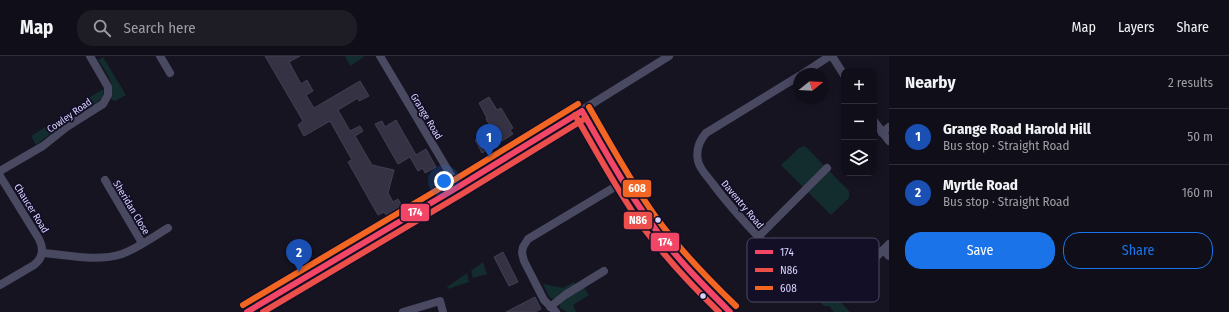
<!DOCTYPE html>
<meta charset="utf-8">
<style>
:root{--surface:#100f19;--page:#1e1d26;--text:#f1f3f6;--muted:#9c9ca2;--line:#302f38;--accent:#1a73e8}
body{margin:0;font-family:"Fira Sans Condensed",sans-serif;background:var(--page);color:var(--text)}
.controls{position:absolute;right:12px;top:12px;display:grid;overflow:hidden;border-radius:8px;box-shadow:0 2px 10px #0003}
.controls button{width:36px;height:36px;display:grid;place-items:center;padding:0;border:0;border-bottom:1px solid var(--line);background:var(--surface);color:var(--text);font:20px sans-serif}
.compass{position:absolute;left:793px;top:12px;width:36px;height:36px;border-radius:50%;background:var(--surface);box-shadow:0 2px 10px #0003;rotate:72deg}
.you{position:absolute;left:444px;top:125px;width:14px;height:14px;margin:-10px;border:3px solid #fff;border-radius:50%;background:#1a73e8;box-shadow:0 0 0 6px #1a73e833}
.badge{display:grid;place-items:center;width:26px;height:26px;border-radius:50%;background:var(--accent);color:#fff;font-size:13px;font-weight:700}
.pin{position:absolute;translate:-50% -33px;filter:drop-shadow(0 1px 2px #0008)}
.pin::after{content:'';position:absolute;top:21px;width:14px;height:12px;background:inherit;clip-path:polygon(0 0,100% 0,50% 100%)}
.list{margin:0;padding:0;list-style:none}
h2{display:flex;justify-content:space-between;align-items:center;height:52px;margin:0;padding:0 16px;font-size:17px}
h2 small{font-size:13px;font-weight:400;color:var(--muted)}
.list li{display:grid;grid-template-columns:26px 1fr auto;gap:12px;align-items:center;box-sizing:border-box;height:56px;padding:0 16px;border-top:1px solid var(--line)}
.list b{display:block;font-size:15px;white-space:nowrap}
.list p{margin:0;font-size:13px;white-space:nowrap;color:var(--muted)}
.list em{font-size:13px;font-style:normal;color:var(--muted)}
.actions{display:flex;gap:8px;padding:12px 16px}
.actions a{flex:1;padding:9px 0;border:1px solid var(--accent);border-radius:16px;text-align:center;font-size:14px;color:var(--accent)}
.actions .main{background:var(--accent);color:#fff}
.icon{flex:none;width:22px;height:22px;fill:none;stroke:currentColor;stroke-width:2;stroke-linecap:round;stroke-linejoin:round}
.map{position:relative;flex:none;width:889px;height:256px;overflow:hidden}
header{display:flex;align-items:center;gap:24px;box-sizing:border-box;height:56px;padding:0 20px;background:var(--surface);border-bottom:1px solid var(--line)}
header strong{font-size:19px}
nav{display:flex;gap:22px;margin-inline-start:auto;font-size:14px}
.search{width:280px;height:36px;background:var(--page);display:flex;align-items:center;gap:10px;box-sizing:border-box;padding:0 14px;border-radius:16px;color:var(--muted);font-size:15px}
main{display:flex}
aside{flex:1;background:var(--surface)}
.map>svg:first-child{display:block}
.green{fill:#132c2d}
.building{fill:#343243;stroke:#433f54}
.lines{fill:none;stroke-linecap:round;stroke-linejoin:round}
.minor{stroke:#4a4962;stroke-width:8}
.bus-1-casing{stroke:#130f26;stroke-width:9}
.bus-2-casing{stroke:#130f26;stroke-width:9}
.bus-3-casing{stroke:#130f26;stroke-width:9}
.bus-1{stroke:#f34667;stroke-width:6}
.bus-2{stroke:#ec4f4b;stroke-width:6}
.bus-3{stroke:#f26522;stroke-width:6}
.bus-dot{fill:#d9d4ff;stroke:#130f26;stroke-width:1.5}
.labels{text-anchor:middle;stroke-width:4;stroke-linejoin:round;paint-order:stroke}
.street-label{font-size:10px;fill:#d9d4ff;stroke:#130f26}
.key{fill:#130f26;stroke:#4e4a67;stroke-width:1}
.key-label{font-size:11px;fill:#d9d4ff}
.line-badge{stroke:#130f26;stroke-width:1.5}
.badge-label{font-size:11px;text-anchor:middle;font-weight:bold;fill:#fff}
</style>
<header>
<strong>Map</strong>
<div class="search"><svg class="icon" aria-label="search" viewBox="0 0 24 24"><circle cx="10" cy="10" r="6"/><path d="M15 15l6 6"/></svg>Search here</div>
<nav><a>Map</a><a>Layers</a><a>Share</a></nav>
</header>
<main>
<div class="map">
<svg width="889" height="256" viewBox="0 0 889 256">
<rect width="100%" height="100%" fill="#161421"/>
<path class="green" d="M345 0H363L364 1 350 10Z
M103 1 126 39 115 45 111 43C115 26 107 18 98 4Z
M104 33C103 43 99 46 91 50L86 43Z
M60 62 64 67 36 89 31 80Z
M805 90 849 135V142L831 159 781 109 799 92Z
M483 206 487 218 473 222 471 215Z
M467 217 469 226 448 233 447 231Z
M574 226 576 230 556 243 550 242 543 228 563 232Z
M583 230 589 239 573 249 576 256H567L560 252V246Z
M846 231 837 242 850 256H834L829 250H824L809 235 810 233 828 237Z"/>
<path class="building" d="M265 0H300L289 6 301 28 307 24 313 35 306 39 314 52 360 25 369 40 359 45 358 42 338 54 350 75 360 70 363 75 355 80 372 109 394 114 388 137 393 146 398 143 402 150 386 159 384 156 378 159 348 106 352 104 330 65 304 80 298 69 303 65Z
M489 41 497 54 501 52 513 72 510 74 513 78 502 85 500 83 490 88 492 91 482 97 475 84 479 82 477 79 491 71 486 63 487 62 479 47Z
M396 64 416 99 426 93 436 111 425 117 423 112 418 115 410 101 398 108 375 68 382 65 385 71Z
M503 196 518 226 509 230 494 201Z
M535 241 541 253 535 256H506Z"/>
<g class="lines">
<path class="minor" d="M160 0 170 17
M380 0 458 131
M832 0 844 19
M802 18 830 0
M799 20 706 77C699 85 696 95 698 105 700 114 708 121 713 128 734 156 757 180 782 205 789 212 797 221 806 227 813 232 821 234 829 233 849 231 875 202 889 188
M582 55C602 88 620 122 642 155 667 192 698 225 730 256
M874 65 889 85
M882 77 889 71
M0 115 43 90 68 70 103 48 108 39V31L90 0
M0 120 39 183C44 193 43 202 34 209L0 229
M105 124 142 187
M758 181 827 112
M883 194 889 200
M43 197C68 199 97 206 122 198 138 192 153 181 168 172
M550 251 565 239 604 215
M247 256 458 131 669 0
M403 256 440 245 443 256
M556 256 544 244 524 205 522 197 523 191 528 183 623 126"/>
<g class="bus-1-casing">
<path id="bus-1" d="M582 55C604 93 625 132 651 167 674 200 702 228 730 256
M247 256 458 131 582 55"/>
</g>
<g class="bus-2-casing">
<path id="bus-2" d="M575 59C598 98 619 138 645 174 667 203 692 230 719 256
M263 256 462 138 586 62"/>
</g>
<g class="bus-3-casing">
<path id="bus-3" d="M589 51C611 89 632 128 658 164 681 195 708 223 736 250
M243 249 454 124 578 48"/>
</g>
<use href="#bus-1" class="bus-1"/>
<use href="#bus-2" class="bus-2"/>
<use href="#bus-3" class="bus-3"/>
</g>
<g class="bus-dot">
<circle cx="658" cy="164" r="3.5"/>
<circle cx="703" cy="240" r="3.5"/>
</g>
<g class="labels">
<g class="street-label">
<text transform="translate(69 59) rotate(-35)" y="4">Cowley Road</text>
<text transform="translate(427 60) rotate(59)" y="4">Grange Road</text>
<text transform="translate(743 148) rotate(50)" y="4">Daventry Road</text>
<text transform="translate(132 151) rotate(59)" y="4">Sheridan Close</text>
<text transform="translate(32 152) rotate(58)" y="4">Chaucer Road</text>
</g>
</g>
<rect x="747" y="182" width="132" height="64" rx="6" class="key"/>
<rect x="755" y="194" width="18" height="4" fill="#f34667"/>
<rect x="755" y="212" width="18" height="4" fill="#ec4f4b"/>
<rect x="755" y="230" width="18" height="4" fill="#f26522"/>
<g class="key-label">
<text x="780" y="200">174</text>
<text x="780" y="218">N86</text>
<text x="780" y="236">608</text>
</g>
<g class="line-badge">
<rect x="622" y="123" width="30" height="19" rx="4" fill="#f26522"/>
<rect x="400" y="147" width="30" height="19" rx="4" fill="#f34667"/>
<rect x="623" y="155" width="30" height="19" rx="4" fill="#ec4f4b"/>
<rect x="650" y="176" width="30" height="20" rx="4" fill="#f34667"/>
</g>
<g class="badge-label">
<text x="637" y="136">608</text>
<text x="415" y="160">174</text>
<text x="638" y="168">N86</text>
<text x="665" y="190">174</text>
</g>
</svg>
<div class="controls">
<button>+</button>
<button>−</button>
<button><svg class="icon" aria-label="layers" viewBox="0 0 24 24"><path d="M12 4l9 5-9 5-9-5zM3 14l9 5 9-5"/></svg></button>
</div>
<svg class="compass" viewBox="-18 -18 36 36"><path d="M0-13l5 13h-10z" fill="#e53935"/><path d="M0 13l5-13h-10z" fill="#9c9ca2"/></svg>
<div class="you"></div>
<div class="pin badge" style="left:489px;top:101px;background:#1a4fb4">1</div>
<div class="pin badge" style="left:299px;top:216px;background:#1a4fb4">2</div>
</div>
<aside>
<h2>Nearby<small>2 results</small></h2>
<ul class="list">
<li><span class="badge" style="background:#1a4fb4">1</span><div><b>Grange Road Harold Hill</b><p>Bus stop · Straight Road</p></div><em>50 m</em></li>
<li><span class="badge" style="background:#1a4fb4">2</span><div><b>Myrtle Road</b><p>Bus stop · Straight Road</p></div><em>160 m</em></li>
</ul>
<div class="actions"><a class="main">Save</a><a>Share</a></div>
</aside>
</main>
